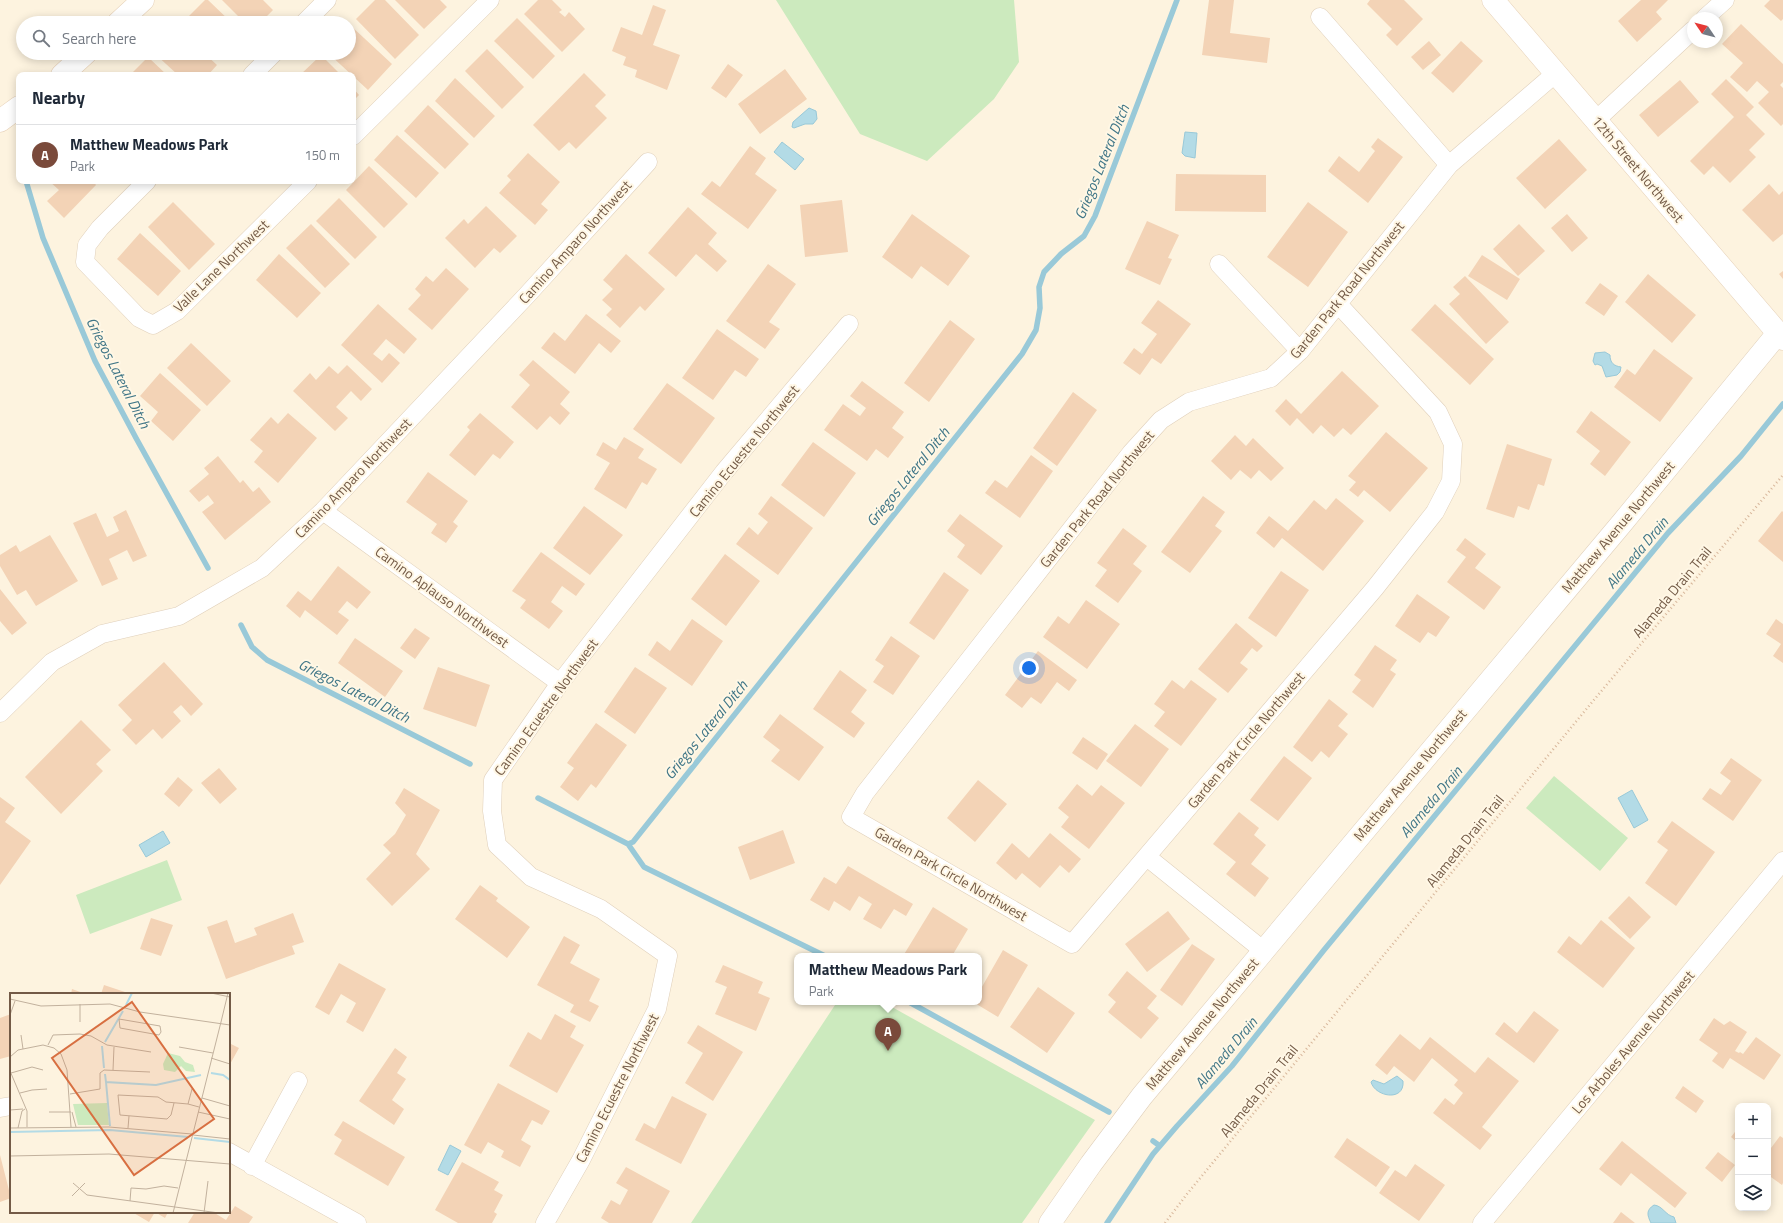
<!DOCTYPE html>
<meta charset="utf-8">
<style>
:root{--surface:#fff;--page:#f2f2f3;--text:#1f2937;--muted:#747a83;--line:#e0e1e3;--accent:#7a4a3b}
body{margin:0;font-family:"Titillium Web",sans-serif;background:var(--page);color:var(--text)}
.controls{position:absolute;right:12px;bottom:12px;display:grid;overflow:hidden;border-radius:8px;box-shadow:0 2px 10px #0003}
.controls button{width:36px;height:36px;display:grid;place-items:center;padding:0;border:0;border-bottom:1px solid var(--line);background:var(--surface);color:var(--text);font:20px sans-serif}
.compass{position:absolute;left:1687px;top:12px;width:36px;height:36px;border-radius:50%;background:var(--surface);box-shadow:0 2px 10px #0003;rotate:305deg}
.you{position:absolute;left:1029px;top:668px;width:14px;height:14px;margin:-10px;border:3px solid #fff;border-radius:50%;background:#1a73e8;box-shadow:0 0 0 6px #1a73e833}
.badge{display:grid;place-items:center;width:26px;height:26px;border-radius:50%;background:var(--accent);color:#fff;font-size:13px;font-weight:700}
.pin{position:absolute;translate:-50% -33px;filter:drop-shadow(0 1px 2px #0008)}
.pin::after{content:'';position:absolute;top:21px;width:14px;height:12px;background:inherit;clip-path:polygon(0 0,100% 0,50% 100%)}
.popup{position:absolute;left:794px;top:953px;width:188px;height:52px;box-sizing:border-box;display:grid;place-content:center;border-radius:8px;background:var(--surface);filter:drop-shadow(0 1px 3px #0005);font-size:13px;white-space:nowrap;color:var(--muted)}
.popup b{font-size:15px;color:var(--text)}
.popup::after{content:'';position:absolute;left:50%;top:100%;margin-left:-8px;border:8px solid transparent;border-top-color:var(--surface)}
.list{margin:0;padding:0;list-style:none}
h2{display:flex;justify-content:space-between;align-items:center;height:52px;margin:0;padding:0 16px;font-size:17px}
h2 small{font-size:13px;font-weight:400;color:var(--muted)}
.list li{display:grid;grid-template-columns:26px 1fr auto;gap:12px;align-items:center;box-sizing:border-box;height:60px;padding:0 16px;border-top:1px solid var(--line)}
.list b{display:block;font-size:15px;white-space:nowrap}
.list p{margin:0;font-size:13px;white-space:nowrap;color:var(--muted)}
.list em{font-size:13px;font-style:normal;color:var(--muted)}
.icon{flex:none;width:22px;height:22px;fill:none;stroke:currentColor;stroke-width:2;stroke-linecap:round;stroke-linejoin:round}
.map{position:relative;flex:none;width:1783px;height:1223px;overflow:hidden}
.search{position:absolute;background:var(--surface);box-shadow:0 2px 10px #0003;left:16px;top:16px;width:340px;height:44px;display:flex;align-items:center;gap:10px;box-sizing:border-box;padding:0 14px;border-radius:22px;color:var(--muted);font-size:15px}
.panel{position:absolute;background:var(--surface);box-shadow:0 2px 10px #0003;left:16px;top:72px;width:340px;height:112px;border-radius:8px}
.map>svg:first-child{display:block}
.green{fill:#cceabe}
.water{fill:#b3dbe6;stroke:#99c9d8}
.lines{fill:none;stroke-linecap:round;stroke-linejoin:round}
.stream{stroke:#99c9d8;stroke-width:5.5}
.building{fill:#f3d3b6}
.minor-casing{stroke:#e0d0bb;stroke-width:19}
.tertiary-casing{stroke:#e0d0bb;stroke-width:23}
.secondary-casing{stroke:#e6d1b9;stroke-width:23}
.path{stroke:#d7b69a;stroke-width:2.5;stroke-dasharray:1 3;stroke-linecap:butt}
.minor{stroke:#fff;stroke-width:18}
.tertiary{stroke:#fff;stroke-width:22}
.secondary{stroke:#fff;stroke-width:22}
.labels{text-anchor:middle;stroke-width:4;stroke-linejoin:round;paint-order:stroke}
.street-label{font-size:14px;fill:#735a46;stroke:#fff7e5}
.water-label{font-size:15px;font-style:italic;fill:#407687;stroke:#fff7e5}
.inset-river{fill:none;stroke:#b3dbe6;stroke-width:2}
.inset-road{fill:none;stroke:#c2b19d;stroke-width:1}
.view{fill:#d86f41;fill-opacity:0.15;stroke:#d86f41;stroke-width:2}
.inset-edge{fill:none;stroke:#735a46;stroke-width:2}
</style>
<div class="map">
<svg width="1783" height="1223" viewBox="0 0 1783 1223">
<rect width="100%" height="100%" fill="#fdf3df"/>
<path class="green" d="M776 0H1014L1019 62 994 99 927 161 860 134Z
M1554 776 1628 838 1600 871 1526 808Z
M167 860 182 900 90 934 76 895Z
M837 1002H883L1095 1120 1022 1223H691Z"/>
<path class="water" d="M809 108 816 111 817 119 813 124H805L794 128 792 127 793 122Z
M1185 132 1197 133 1195 158 1185 156 1182 153Z
M782 142 804 159 795 170 774 152Z
M1605 352 1610 355C1610 363 1614 366 1621 367L1620 372 1617 375 1606 377 1602 366 1597 364 1595 365 1593 361 1595 353Z
M1632 790 1648 820 1634 828 1618 798Z
M163 831 170 843 146 857 139 845Z
M1397 1076 1403 1081C1405 1102 1375 1097 1371 1082L1373 1080 1384 1084Z
M450 1145 461 1151 448 1175 438 1170Z
M1654 1205C1663 1206 1665 1215 1674 1217L1676 1223H1651C1647 1215 1646 1210 1654 1205Z"/>
<g class="lines">
<path class="stream" d="M26 181 43 238 95 361 136 438 208 568
M241 625 252 647 267 660 470 764
M538 798 628 844 633 842 1022 354 1036 330 1040 308 1039 287 1044 272 1061 254 1084 236 1095 216 1177 0
M628 844 644 867 825 956
M909 1002 1109 1112
M1153 1141 1160 1146
M1107 1223 1153 1154 1177 1126 1232 1066 1324 950 1668 533 1741 456 1783 404"/>
</g>
<path class="building" d="M205 0H208L232 23H185L184 21Z
M222 0H263L273 10 260 23H245Z
M375 0H385L419 35 395 59 356 19Z
M395 0H440L447 7 424 29Z
M538 0H552L562 10 559 12 565 17 569 12 585 29 562 52 524 14Z
M1209 0H1234L1230 33 1270 38 1267 63 1202 55Z
M1370 0H1404L1423 19 1397 46 1386 35 1392 29 1367 4Z
M1641 0H1668L1656 12 1662 19 1637 42 1618 21Z
M1770 0H1783V19L1781 21 1764 6Z
M653 5 666 10 653 45 680 55 667 90 635 77 637 70 623 65 626 57 612 51 621 27 642 35Z
M517 18 555 56 533 79 494 41Z
M1741 24 1783 64V82L1780 85 1783 88V124L1781 126 1758 103 1769 92 1757 81 1747 92 1730 77 1743 63 1722 44Z
M350 25 392 64 368 90 328 53H349Z
M1429 41 1441 55 1423 70 1411 57Z
M1461 41 1483 61 1453 93 1431 73Z
M487 49 524 87 502 109 465 71Z
M154 53H204L217 65 208 75H178Z
M216 53H229L223 60Z
M321 55 341 75H300Z
M148 57 167 75H130Z
M728 64 743 75 726 98 711 88Z
M785 69 807 99 760 134 738 104Z
M584 73 606 95 595 106 607 118 576 149 569 142 559 151 533 125Z
M455 78 495 116 474 138 435 101Z
M1726 79 1754 107 1746 115 1765 134 1749 150 1756 157 1730 183 1713 166 1704 175 1690 161 1734 117 1711 94Z
M1680 80 1699 102 1658 137 1639 115Z
M353 88 359 95 353 101Z
M428 105 469 144 445 169 404 131Z
M397 135 439 173 416 198 374 160Z
M1378 138 1403 157 1368 203 1328 171 1339 156 1359 172 1375 151 1371 147Z
M1559 139 1587 170 1545 209 1516 178Z
M750 146 766 158 755 174 777 190 748 229 701 194 712 181 720 187Z
M528 153 560 182 541 204 548 210 535 225 499 193 511 180 507 176Z
M369 166 408 204 384 228 346 190Z
M1176 174 1266 175V212L1175 211Z
M49 181H93L96 185 64 218 47 201 59 190Z
M1769 184 1779 195 1783 191V234L1773 242 1742 210Z
M339 198 377 237 355 259 316 221Z
M842 200 848 252 805 257 800 205Z
M173 202 215 244 189 270 148 227Z
M1308 202 1348 232 1308 287 1267 257Z
M486 206 517 236 500 253 494 248 475 268 445 238 464 219 468 224Z
M688 207 717 233 708 244 727 261 717 272 696 254 676 277 648 253Z
M912 214 970 256 948 286 921 266 912 279 882 257Z
M1567 214 1588 238 1572 252 1551 228Z
M1147 221 1179 235 1168 258 1172 259 1160 285 1125 269Z
M311 224 350 264 325 288 286 248Z
M1519 224 1545 251 1518 276 1493 249Z
M140 233 181 271 158 296 117 259Z
M279 254 321 293 297 318 256 280Z
M626 254 665 289 645 311 640 306 620 328 606 315 612 309 602 300 613 289 603 280Z
M1482 255 1520 279 1507 300 1468 276Z
M768 264 796 284 769 322 780 329 765 349 726 321Z
M446 268 469 289 432 330 408 309 421 295 415 289 426 276 433 282Z
M1783 271V279L1779 274Z
M1648 274 1696 315 1672 343 1625 302Z
M1465 276 1509 322 1486 344 1449 304 1460 294 1453 287Z
M1600 283 1618 296 1604 316 1585 303Z
M1158 300 1191 324 1161 364 1152 358 1140 375 1123 363 1134 348 1142 354 1157 334 1141 323Z
M378 304 417 339 404 354 386 339 373 354 382 361 389 353 400 363 382 383 341 345Z
M1435 304 1494 359 1470 385 1411 330Z
M586 314 621 341 611 353 599 343 575 374 541 348 554 332 565 341Z
M950 320 975 339 929 402 904 383Z
M717 329 759 359 746 377 735 370 713 400 682 378Z
M191 343 231 381 207 406 167 368Z
M1654 349 1693 378 1660 422 1614 387 1627 369 1635 375Z
M533 360 570 392 560 404 570 413 560 425 550 416 537 430 511 407 530 385 519 375Z
M347 365 372 389 361 401 351 391 336 407 348 418 335 431 293 391 310 373 316 380 329 366 338 374Z
M1342 371 1379 406 1351 435 1343 428 1334 437 1321 425 1313 434 1297 418 1290 426 1275 411 1286 399 1301 414Z
M160 373 201 410 173 441 151 421 158 412 140 396Z
M862 381 904 412 892 428 904 437 888 458 876 449 867 461 824 430 843 404 860 416 866 408 850 396Z
M667 383 715 418 681 464 633 429Z
M1073 392 1097 410 1057 466 1033 448Z
M1591 411 1631 442 1605 476 1590 464 1600 451 1576 432Z
M288 413 317 438 278 483 254 462 263 451 250 440 271 417 278 424Z
M480 413 514 442 500 459 493 454 475 476 449 455 470 430 467 427Z
M1386 432 1428 468 1390 512 1364 490 1358 497 1349 490 1356 482 1348 476Z
M1235 435 1246 446 1253 438 1284 468 1271 481 1259 470 1251 479 1240 470 1231 480 1211 461Z
M624 437 644 449 638 458 657 469 647 485 642 482 626 509 594 489 610 463 596 455 603 442 616 450Z
M813 442 856 473 824 517 781 485Z
M1507 444 1552 459 1544 486 1538 484 1529 510 1518 506 1514 518 1486 509Z
M1031 455 1053 471 1020 518 985 493 995 480 1007 488Z
M218 456 240 483 243 480 253 492 259 487 271 502 225 540 202 512 214 503 208 495 199 502 189 491 209 474 204 468Z
M428 472 468 501 453 522 458 526 446 543 431 533 437 524 406 502Z
M771 496 813 528 778 575 736 544 749 527 758 535 768 522 758 514Z
M1203 496 1225 512 1215 526 1222 531 1190 573 1161 552Z
M1336 498 1364 521 1323 571 1282 538 1274 548 1256 533 1269 516 1288 531 1314 500 1326 510Z
M584 506 623 535 590 575 553 548Z
M126 510 147 556 133 562 127 550 109 559 118 579 102 586 73 523 96 513 107 537 119 531 113 517Z
M1782 511 1783 512V562L1758 541Z
M960 514 1003 546 981 575 957 557 965 545 947 531Z
M1123 528 1147 546 1133 564 1142 571 1118 603 1095 586 1107 570 1097 563Z
M50 535 78 581 36 606 26 590 17 595 0 566V555L16 545 20 552Z
M1465 538 1486 554 1475 568 1501 587 1484 610 1447 582 1466 557 1456 550Z
M541 552 585 584 576 596 562 586 551 602 563 611 549 629 520 608 526 600 512 591Z
M725 554 760 581 726 626 691 599Z
M338 566 371 592 357 609 347 601 338 612 349 620 337 635 305 610 300 618 286 606 298 591 311 601Z
M1281 571 1309 590 1276 637 1248 618Z
M944 572 969 590 934 640 909 623Z
M0 589 27 623 12 635 0 621Z
M1417 594 1450 617 1436 637 1428 632 1420 643 1395 626Z
M1086 600 1120 624 1087 669 1043 637 1058 616 1069 624Z
M692 619 723 641 692 686 648 655 657 641 670 651Z
M1776 619 1783 624V663L1773 656 1781 644 1766 634Z
M1236 623 1263 646 1257 652 1252 648 1240 663 1248 669 1228 693 1198 669Z
M415 628 430 638 415 659 400 648Z
M891 636 920 656 893 695 873 682 884 666 875 660Z
M355 638 403 671 385 697 338 663Z
M1375 645 1397 660 1390 670 1396 674 1373 708 1352 692 1361 680 1354 675Z
M1038 651 1077 680 1069 691 1057 682 1041 704 1031 697 1022 708 1005 695Z
M164 662 203 704 191 716 181 705 173 712 181 721 162 739 153 729 136 745 122 730 132 720 118 705Z
M438 667 490 685 476 727 423 709Z
M635 667 667 688 635 734 604 712Z
M840 670 867 690 851 712 865 723 854 738 813 709Z
M1172 680 1184 689 1191 680 1217 699 1181 746 1154 726 1165 712 1154 704Z
M1329 699 1348 714 1338 726 1348 734 1329 758 1321 751 1312 762 1293 747Z
M780 714 824 747 799 781 771 761 780 750 763 737Z
M81 720 111 750 96 764 103 771 61 814 25 777Z
M596 723 627 745 596 788 591 784 578 801 560 787 574 768 567 763Z
M1135 724 1169 749 1141 787 1106 761Z
M1083 737 1108 754 1097 770 1072 753Z
M1284 756 1312 778 1278 821 1250 800Z
M1731 758 1762 780 1733 821 1702 799 1710 788 1721 795 1731 781 1720 773Z
M219 768 237 789 220 804 201 783Z
M178 777 193 790 179 807 164 794Z
M978 780 1007 804 975 842 947 818Z
M1077 784 1092 796 1101 785 1125 803 1089 849 1061 827 1069 817 1058 808Z
M404 788 440 810 416 854 430 869 392 906 366 879 391 853 383 845 395 834 406 815 395 803Z
M0 797 15 808 5 822 31 841 0 885Z
M1239 812 1259 828 1254 835 1266 845 1251 864 1269 878 1255 897 1226 874 1236 862 1213 844Z
M1672 821 1715 852 1676 906 1645 883 1668 850 1657 842Z
M783 830 795 863 750 880 738 847Z
M1050 833 1081 859 1069 873 1060 865 1040 888 1022 873 1016 880 996 863 1012 843 1029 858Z
M848 866 913 904 906 916 894 909 881 929 863 919 872 904 859 896 850 911 834 901 829 911 810 900 824 877 836 884Z
M480 885 498 898 496 901 530 927 507 958 455 919Z
M1629 896 1651 917 1630 939 1608 918Z
M933 907 968 929 952 956H903Z
M1168 911 1190 939 1147 972 1125 944Z
M293 913 304 942 292 946 295 954 226 979 207 927 227 920 235 943 257 935 254 928Z
M151 918 173 925 161 956 140 949Z
M1601 920 1635 948 1603 988 1557 952 1569 936 1581 945Z
M564 936 580 945 570 963 600 979 589 1001 599 1006 590 1022 570 1012 574 1005 537 985Z
M1192 944 1215 959 1182 1006 1160 990Z
M1003 950 1028 965 998 1017 973 1002H979V992Z
M339 963 386 989 363 1032 346 1022 356 1003 341 994 329 1015 315 1007Z
M723 965 763 982 758 993 770 998 756 1031 715 1014 727 987 715 982Z
M1127 971 1157 996 1147 1008 1159 1018 1141 1039 1108 1012 1116 1002 1108 995Z
M104 985 131 994H101Z
M1038 987 1075 1013 1047 1053 1010 1027Z
M72 989 86 994H71Z
M1534 1011 1559 1030 1534 1063 1495 1034 1504 1022 1517 1033Z
M11 1014V1056L0 1059V1018Z
M555 1014 576 1026 570 1037 584 1045 557 1093 509 1066 528 1032 541 1040Z
M1714 1018 1724 1025 1730 1021 1747 1032 1735 1051 1739 1053 1740 1052 1743 1054 1756 1037 1781 1055 1764 1080 1730 1058 1723 1069 1712 1061 1718 1053 1699 1040Z
M698 1025 743 1052 713 1101 685 1083 703 1053 687 1043Z
M1400 1034 1420 1050 1430 1037 1475 1073 1488 1057 1519 1081 1482 1127 1492 1135 1480 1150 1433 1113 1445 1098 1454 1105 1463 1093 1454 1085 1458 1080 1432 1058 1414 1082 1394 1066 1387 1075 1375 1065Z
M229 1043 239 1048 229 1066Z
M395 1048 407 1057 397 1073 406 1079 392 1100 404 1109 394 1125 359 1101Z
M498 1083 550 1111 542 1125 532 1120 521 1140 531 1146 520 1167 501 1157 504 1151 488 1142 481 1154 464 1145Z
M1683 1086 1704 1101 1696 1113 1675 1098Z
M672 1096 707 1114 681 1164 635 1140 644 1123 655 1129Z
M343 1121 405 1157 388 1186 334 1154 342 1140 334 1135Z
M1738 1128V1143L1731 1137Z
M1780 1136 1783 1138V1183L1782 1185 1768 1175V1152Z
M1347 1138 1390 1167 1376 1187 1334 1157Z
M1622 1141 1687 1193 1675 1208 1631 1173 1621 1186 1599 1169Z
M1718 1152 1735 1165 1722 1182 1705 1168Z
M0 1155 11 1198 0 1202Z
M462 1162 499 1182 494 1190 503 1195 494 1212 497 1214 492 1223H458L435 1210Z
M1415 1164 1445 1185 1419 1221 1379 1193 1395 1170 1406 1177Z
M626 1167 670 1191 652 1223H609L601 1218 611 1200 620 1205 628 1190 616 1183Z
M235 1206 253 1217 249 1223H188L195 1212H213L226 1220Z
M132 1212H168L165 1218 155 1212 149 1222Z
M1621 1212 1635 1223H1613Z"/>
<g class="lines">
<g class="minor-casing">
<path id="minor" d="M1320 17 1449 165
M1705 18 1725 0
M304 23 327 0
M252 75 274 53
M1596 120 1693 30
M353 136 490 0
M147 181 100 228 87 245 85 262 139 318 153 325 177 311 308 181
M1219 264 1300 351
M1338 304 1438 412 1453 444 1451 481 1435 512 1375 588 1072 944 851 817 865 793 1131 453 1161 420 1189 402 1271 378 1300 351 1449 165 1556 73
M323 511 560 683
M0 713 52 662 102 634 179 616 262 568 323 511 527 295 648 162
M1147 857 1264 951
M0 1108 11 1106
M229 1152 357 1223
M252 1166 298 1081
M545 1223 581 1160 657 1009 668 956 601 909 531 877 497 845 492 811 493 780 560 683 724 472 849 324
M1482 1223 1783 861"/>
</g>
<g class="tertiary-casing">
<path id="tertiary" d="M1050 1223 1091 1164 1142 1096 1622 523 1778 333"/>
</g>
<g class="secondary-casing">
<path id="secondary" d="M1493 0 1783 339
M118 23 143 0
M62 75 86 53
M0 121 19 107"/>
</g>
<path class="path" d="M1165 1223 1187 1194 1593 701 1783 475"/>
<use href="#minor" class="minor"/>
<use href="#tertiary" class="tertiary"/>
<use href="#secondary" class="secondary"/>
</g>
<g class="labels">
<g class="street-label">
<text transform="translate(1638 169) rotate(50)" y="5">12th Street Northwest</text>
<text transform="translate(575 242) rotate(-48)" y="5">Camino Amparo Northwest</text>
<text transform="translate(221 266) rotate(-44)" y="5">Valle Lane Northwest</text>
<text transform="translate(1347 290) rotate(-51)" y="5">Garden Park Road Northwest</text>
<text transform="translate(744 451) rotate(-51)" y="5">Camino Ecuestre Northwest</text>
<text transform="translate(353 478) rotate(-46)" y="5">Camino Amparo Northwest</text>
<text transform="translate(1097 499) rotate(-51)" y="5">Garden Park Road Northwest</text>
<text transform="translate(1618 527) rotate(-50)" y="5">Matthew Avenue Northwest</text>
<text transform="translate(1672 592) rotate(-50)" y="5">Alameda Drain Trail</text>
<text transform="translate(442 597) rotate(36)" y="5">Camino Aplauso Northwest</text>
<text transform="translate(546 707) rotate(-54)" y="5">Camino Ecuestre Northwest</text>
<text transform="translate(1246 740) rotate(-50)" y="5">Garden Park Circle Northwest</text>
<text transform="translate(1410 775) rotate(-50)" y="5">Matthew Avenue Northwest</text>
<text transform="translate(1465 841) rotate(-51)" y="5">Alameda Drain Trail</text>
<text transform="translate(951 874) rotate(30)" y="5">Garden Park Circle Northwest</text>
<text transform="translate(1202 1024) rotate(-50)" y="5">Matthew Avenue Northwest</text>
<text transform="translate(1633 1042) rotate(-50)" y="5">Los Arboles Avenue Northwest</text>
<text transform="translate(617 1088) rotate(-63)" y="5">Camino Ecuestre Northwest</text>
<text transform="translate(1259 1091) rotate(-51)" y="5">Alameda Drain Trail</text>
</g>
<g class="water-label">
<text transform="translate(1102 162) rotate(-68)" y="5">Griegos Lateral Ditch</text>
<text transform="translate(118 373) rotate(63)" y="5">Griegos Lateral Ditch</text>
<text transform="translate(908 477) rotate(-51)" y="5">Griegos Lateral Ditch</text>
<text transform="translate(1637 553) rotate(-50)" y="5">Alameda Drain</text>
<text transform="translate(354 691) rotate(27)" y="5">Griegos Lateral Ditch</text>
<text transform="translate(706 730) rotate(-51)" y="5">Griegos Lateral Ditch</text>
<text transform="translate(1431 802) rotate(-50)" y="5">Alameda Drain</text>
<text transform="translate(1226 1053) rotate(-50)" y="5">Alameda Drain</text>
</g>
</g>
<g transform="translate(10 993)">
<rect width="220" height="220" fill="#fdf3df"/>
<path d="M158 60 170 63 175 69 183 72 185 79 176 78 171 73 165 79 154 77 153 71ZM97 110 99 132H68L63 111Z" fill="#cceabe"/>
<path class="inset-river" d="M116 12 122 0M95 49 113 18M92 53 94 75M201 80 213 82 220 87M95 81 96 89 146 92 191 82M96 89 100 133M0 139 100 137 178 144M184 145 220 149"/>
<path class="inset-road" d="M201 0 220 4M0 6 31 13 100 11 130 19 220 32M0 22 5 8M109 26 150 33 151 39 149 42 110 35ZM70 29V11M211 29 218 0M11 42 13 56M38 52 43 42 70 41 81 43 97 52 141 59M169 54 203 60M0 64 8 57 33 52 44 55 51 61 57 77 61 134M201 65 220 71M103 77 104 54M0 78 17 118V134M1 80 22 74 33 77M10 100 22 97 37 96M60 101 90 96V80L94 77 140 79M192 105 220 113M164 110 161 122 157 126 110 122 108 102 148 104 156 109 178 111 189 114M178 111 182 96M0 117 13 116M39 119H61M62 119 66 134M188 119 220 126M0 135 99 134 182 141M8 135 12 118 15 116M118 135 119 123M183 142 220 146M0 163 99 161 220 171M63 190 77 202 209 220M62 203 75 190M120 208 121 195 136 196 154 193 168 195M163 220 211 29M194 220 198 188"/>
<path class="view" d="M122 9 204 126 124 182 42 65Z"/>
<rect width="220" height="220" class="inset-edge"/>
</g>
</svg>
<div class="controls">
<button>+</button>
<button>−</button>
<button><svg class="icon" aria-label="layers" viewBox="0 0 24 24"><path d="M12 4l9 5-9 5-9-5zM3 14l9 5 9-5"/></svg></button>
</div>
<svg class="compass" viewBox="-18 -18 36 36"><path d="M0-13l5 13h-10z" fill="#e53935"/><path d="M0 13l5-13h-10z" fill="#747a83"/></svg>
<div class="you"></div>
<div class="pin badge" style="left:888px;top:1051px">A</div>
<div class="popup"><b>Matthew Meadows Park</b>Park</div>
<div class="search"><svg class="icon" aria-label="search" viewBox="0 0 24 24"><circle cx="10" cy="10" r="6"/><path d="M15 15l6 6"/></svg>Search here</div>
<section class="panel">
<h2>Nearby<small></small></h2>
<ul class="list">
<li><span class="badge">A</span><div><b>Matthew Meadows Park</b><p>Park</p></div><em>150 m</em></li>
</ul>
</section>
</div>
